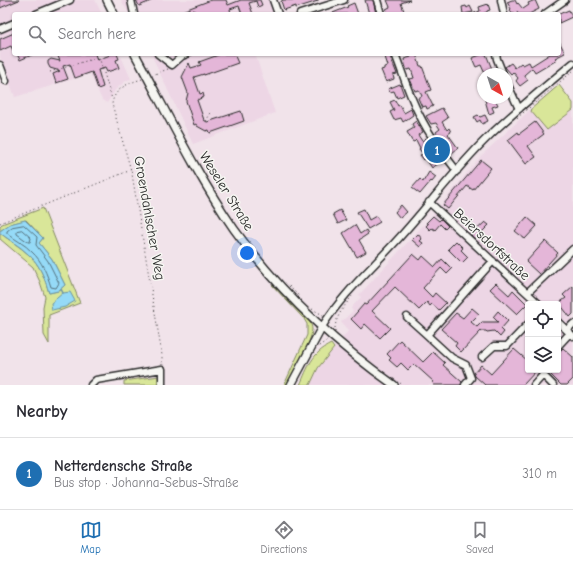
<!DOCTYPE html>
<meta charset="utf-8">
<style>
:root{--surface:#fff;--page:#f7f7f7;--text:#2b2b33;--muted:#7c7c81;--line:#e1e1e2;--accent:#1f6fb2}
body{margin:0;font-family:"Comic Neue",sans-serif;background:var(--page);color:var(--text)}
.controls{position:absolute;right:12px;bottom:12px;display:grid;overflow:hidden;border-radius:4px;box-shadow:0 1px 3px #0004}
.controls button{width:36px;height:36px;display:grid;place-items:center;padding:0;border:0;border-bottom:1px solid var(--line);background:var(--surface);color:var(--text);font:20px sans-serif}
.compass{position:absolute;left:477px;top:68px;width:36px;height:36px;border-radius:50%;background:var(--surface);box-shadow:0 1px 3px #0004;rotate:141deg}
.you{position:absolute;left:247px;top:253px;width:14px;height:14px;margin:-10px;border:3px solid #fff;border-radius:50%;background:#1a73e8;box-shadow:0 0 0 6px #1a73e833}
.badge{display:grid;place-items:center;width:26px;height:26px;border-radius:50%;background:var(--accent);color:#fff;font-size:13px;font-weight:700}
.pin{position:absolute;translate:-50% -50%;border:2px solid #fff;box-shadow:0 1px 4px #0006}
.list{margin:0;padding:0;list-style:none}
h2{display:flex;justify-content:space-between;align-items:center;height:52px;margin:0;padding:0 16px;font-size:17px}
h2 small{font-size:13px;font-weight:400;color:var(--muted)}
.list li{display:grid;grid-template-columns:26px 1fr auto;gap:12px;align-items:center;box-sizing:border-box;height:72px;padding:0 16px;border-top:1px solid var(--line)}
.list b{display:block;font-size:15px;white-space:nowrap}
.list p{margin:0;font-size:13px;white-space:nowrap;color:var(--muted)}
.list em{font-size:13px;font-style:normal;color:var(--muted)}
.icon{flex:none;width:22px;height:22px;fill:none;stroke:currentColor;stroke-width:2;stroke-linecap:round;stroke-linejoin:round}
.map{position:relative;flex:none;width:573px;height:385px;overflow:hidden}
.search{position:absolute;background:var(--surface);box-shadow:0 1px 3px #0004;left:12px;right:12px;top:12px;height:44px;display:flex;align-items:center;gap:10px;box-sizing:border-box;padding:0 14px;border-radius:4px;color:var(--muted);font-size:15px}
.sheet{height:124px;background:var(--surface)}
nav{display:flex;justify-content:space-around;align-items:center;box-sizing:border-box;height:56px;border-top:1px solid var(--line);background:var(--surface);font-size:11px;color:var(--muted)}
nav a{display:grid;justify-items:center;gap:2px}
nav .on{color:var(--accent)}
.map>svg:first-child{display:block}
.built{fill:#edd6e5;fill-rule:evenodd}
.green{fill:#d9e699;stroke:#828862}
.water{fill:#95daf7;stroke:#6b94a5}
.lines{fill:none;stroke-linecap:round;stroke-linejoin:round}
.shore{stroke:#55717d;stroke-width:1}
.stream{stroke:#6b94a5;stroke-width:1.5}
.building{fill:#e4b6d8;stroke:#2b2b2b}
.minor-casing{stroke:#2b2b2b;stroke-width:9}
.major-casing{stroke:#2b2b2b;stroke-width:10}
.path{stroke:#2b2b2b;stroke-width:1;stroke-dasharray:1 3;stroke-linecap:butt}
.minor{stroke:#f6f6f2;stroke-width:6}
.major{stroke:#f6f6f2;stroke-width:7}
.labels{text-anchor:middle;stroke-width:3;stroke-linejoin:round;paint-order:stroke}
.street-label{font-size:14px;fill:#2b2b2b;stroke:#f6f6f2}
</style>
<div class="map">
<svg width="573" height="385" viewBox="0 0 573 385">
<rect width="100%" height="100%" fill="#f1e3ea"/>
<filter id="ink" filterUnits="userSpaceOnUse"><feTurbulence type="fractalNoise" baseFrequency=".025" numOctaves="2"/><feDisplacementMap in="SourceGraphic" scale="8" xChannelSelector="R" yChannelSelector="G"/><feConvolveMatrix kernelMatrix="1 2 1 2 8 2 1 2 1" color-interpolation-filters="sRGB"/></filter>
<g filter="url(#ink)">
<path class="built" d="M0 0H95L102 14H14V54H120L131 79 127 80 116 89 107 103 102 100 90 74 15 97 0 57Z
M121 0H274L279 14H129Z
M151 54H255L275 113 193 144Z
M530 110 547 130 573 110V385H310L318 368 348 331 341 322 353 311 351 308 361 297 359 295 431 217 481 156ZM528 304H558V370H528Z"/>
<path class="green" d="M559 85 573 103V110L547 130 530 110Z
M43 208 80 303 49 315V344L44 335 43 307 45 297 40 282 33 267 0 239V233C9 240 19 246 28 254 40 264 45 279 49 293L58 291 65 285 52 259 39 243 43 238 26 220 10 224 0 231V226L2 224Z
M274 284 309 321C311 324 312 326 312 330 312 341 294 374 289 385H284L307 335V324L304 319 272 285Z
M331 344 334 348 318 368 310 385H300C308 367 312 353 331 344Z
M159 376V385H124V381Z"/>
<path class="water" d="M25 220 43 238 39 243 52 259 65 285 58 291 49 293C45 279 40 264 28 254 20 246 9 240 0 233V231L10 224Z
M70 292 75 301 65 307 52 310 51 303 63 293Z"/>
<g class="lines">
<path class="shore" d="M24 225 37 237 36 245 48 261 59 283 56 288 51 287C47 274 42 261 32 252 25 244 15 240 7 233V231L12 227Z
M22 230 31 238 30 242H28L17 234V231Z"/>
<path class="stream" d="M61 289 63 293"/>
</g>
<path class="building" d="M0 0H19L0 8Z
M136 0H153L139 6Z
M211 0H226L228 5 241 0H260L262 5 258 7 256 1 249 3 253 14H242L239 6 230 9 231 14H195L194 10 185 14H174Z
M284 0H318V1L296 8V6L284 10 281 1Z
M365 0H373L376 14H369Z
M387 0H410L401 3 404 11 400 13V14H388L386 9 390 7Z
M512 0H515L517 4 518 3 523 9 529 5 528 3 535 0 539 9 529 14H518L517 12 512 14 510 10 511 9 507 2Z
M354 3 358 14H330L348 7 347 6Z
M488 4 490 10 487 11V12L482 14H472L480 11 479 7Z
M466 6 467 8 470 6 473 12 463 14 462 7Z
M569 10 572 17 559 23V14Z
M14 33V53L11 46 0 51V39Z
M559 41 565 53 555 58 557 60 535 73 532 68 524 75 528 80 520 86 516 81 518 78 513 72 511 74 505 67 511 63 515 68 521 63 523 65 529 62 531 66 550 54H559Z
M17 54H34L20 60Z
M57 54H95L97 60 110 55V54H117L119 59 116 60 119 68 107 72 105 68 98 70 103 87 98 89 92 72 75 78 70 64 63 66 68 79 56 83 53 74 60 71 50 68 48 64V61L51 59 60 61Z
M221 54H234L238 63 204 75V74L194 77 200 94 203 93 204 97 197 100 204 120 207 122 241 111 244 121 210 133 209 130 206 131 197 126 196 124 194 125 186 101 188 93 182 77 189 63 191 68 201 65 199 62Z
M384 54H389L397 74 393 75 394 79 386 82 381 70 384 69V67L388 66Z
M410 54H416L420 66H422L431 90 426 92 433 106 427 109 426 106 422 107 418 98 422 96 419 90 415 91 410 79 414 78 411 69 407 70 405 65 404 59 411 57Z
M483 54H486L492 69H491L493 74H485L481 65 476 67 475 65 472 58Z
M400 84 404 95 397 98 394 91 390 92 388 89Z
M487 98H502L496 101 498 105 492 107 494 112 489 114 485 100 487 99Z
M395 100 398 106 400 105 404 113 411 109 413 115 403 122 401 118 394 120 390 112 394 110 390 102Z
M442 108 448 118 442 122 447 130 449 128 451 132 448 134 458 148 451 154 446 147 450 144 445 137 441 140 436 132 440 129 436 123 431 124 426 116Z
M478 115 480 117 485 115 488 121 482 124 480 120 477 122 474 117Z
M416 121 423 132 418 135 422 141 426 138 432 146 427 149 433 156 437 153 442 161 432 168 426 159 424 160 420 155 423 154 419 149 420 148 416 140 414 142 412 141 407 132 414 128 412 124Z
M535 122 544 134 528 146 536 157 526 164 508 140 518 132 519 134Z
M481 160 491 168 473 190 467 186 448 209 443 205Z
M429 172 436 177 432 182 431 181 420 194 412 188 420 179 423 182Z
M401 205 407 212 400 218 395 212Z
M364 209 369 220 376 216 380 222 368 229 357 212Z
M340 210 346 220 338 224 333 214Z
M433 216 439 221 441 219 448 226 445 229 440 224 435 230 432 228 430 230 426 226 428 224 426 223Z
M527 217 537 226 525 239 515 231Z
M485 222 489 225 475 239 471 235Z
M355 225 360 234 366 230 368 234 359 240 366 252 357 257 343 233Z
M418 234 422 239 420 241 423 243 420 247 412 240Z
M456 241 463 248 461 250 468 257 462 263 448 249Z
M545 241 558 253 539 274 526 262Z
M413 254 420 260 423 256 435 267 442 259 452 269 447 274 441 268 423 288 432 297 435 293 446 303 439 310 432 304 430 306 427 302 419 310 395 287 372 311 390 328 380 338 365 324 361 329 351 319 364 304 366 305Z
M496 283 509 295 513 290 527 304 517 314 490 289Z
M573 286V314L570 317 559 303 566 298 563 295Z
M472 308 479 314 471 322 477 327 482 322H498L493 317 498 311 508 321 501 329 504 332 500 337 494 331 487 332 486 331H481L461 352 455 346 457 343 441 329 456 313 463 318Z
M400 340 423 362 433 352 445 363 443 365 462 382 461 385H434L432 383 434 382 414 364 408 370 401 363 397 367 389 360 391 358 387 354Z
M563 348 573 357V379L567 385H561L546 370H558V353Z
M514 349 528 361V370H537L523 385H485L475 376 474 373 481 365 491 374Z"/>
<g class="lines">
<g class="minor-casing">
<path id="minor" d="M131 0 134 14
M273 0 278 14
M377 0 381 14
M501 0 504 14
M36 14 70 0
M300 14 344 0
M545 14 565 0
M0 29 14 23
M158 54 172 65 182 56 187 54
M395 54C403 74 409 95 419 114 429 135 443 153 457 171
M496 54 497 59 503 74
M0 65 6 81
M507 83 519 109
M429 202 539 304
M527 293 573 249
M407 317 427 335
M558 322 573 336
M322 327C342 294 373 267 399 238 429 205 456 168 488 137 515 111 544 87 573 63
M567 330 573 324
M558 346 570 333
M482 357 494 346H507L528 324
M541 370 543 373V375L553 385
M91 385 96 380 162 369V385
M465 385 471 378 466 365 452 358 427 335 493 261
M534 385 543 375"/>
</g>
<g class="major-casing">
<path id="major" d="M107 0 114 14
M135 54C167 113 196 174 234 229 278 290 333 342 394 385
M291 385 322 327"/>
</g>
<path class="path" d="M50 72 99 57 112 99
M152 75 168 69
M142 79C128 83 114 89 112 104L132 174 162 355V364
M517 118 573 71
M206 121 212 111
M0 223 131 170
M289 286 300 297
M312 309 323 315
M335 332C334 318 344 307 352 296
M319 346 328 340
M400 383 403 385"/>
<use href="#minor" class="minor"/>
<use href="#major" class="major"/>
</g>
</g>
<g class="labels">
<g class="street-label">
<text transform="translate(227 191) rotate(58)" y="5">Weseler Straße</text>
<text transform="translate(150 218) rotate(80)" y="5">Groendahlscher Weg</text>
<text transform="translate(492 244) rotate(43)" y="5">Beiersdorfstraße</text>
</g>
</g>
</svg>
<div class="controls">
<button><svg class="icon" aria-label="locate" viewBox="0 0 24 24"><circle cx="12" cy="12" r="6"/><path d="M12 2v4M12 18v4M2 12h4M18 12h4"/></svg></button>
<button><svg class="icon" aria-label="layers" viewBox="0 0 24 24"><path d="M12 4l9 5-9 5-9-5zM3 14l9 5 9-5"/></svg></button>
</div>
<svg class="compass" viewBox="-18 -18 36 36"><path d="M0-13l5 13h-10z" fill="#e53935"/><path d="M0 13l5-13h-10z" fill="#7c7c81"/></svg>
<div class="you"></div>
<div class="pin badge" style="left:437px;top:150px">1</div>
<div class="search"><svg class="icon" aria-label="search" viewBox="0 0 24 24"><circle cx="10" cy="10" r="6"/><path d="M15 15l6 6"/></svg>Search here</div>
</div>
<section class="sheet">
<h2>Nearby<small></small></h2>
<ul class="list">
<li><span class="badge">1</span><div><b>Netterdensche Straße</b><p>Bus stop · Johanna-Sebus-Straße</p></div><em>310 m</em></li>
</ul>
</section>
<nav>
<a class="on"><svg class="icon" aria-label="map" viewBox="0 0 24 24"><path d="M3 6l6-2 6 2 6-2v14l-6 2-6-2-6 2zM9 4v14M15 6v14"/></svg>Map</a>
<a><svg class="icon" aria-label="directions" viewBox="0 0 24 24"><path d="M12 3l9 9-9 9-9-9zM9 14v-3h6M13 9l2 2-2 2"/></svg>Directions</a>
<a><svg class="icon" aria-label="saved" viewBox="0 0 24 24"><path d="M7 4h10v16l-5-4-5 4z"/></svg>Saved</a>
</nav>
